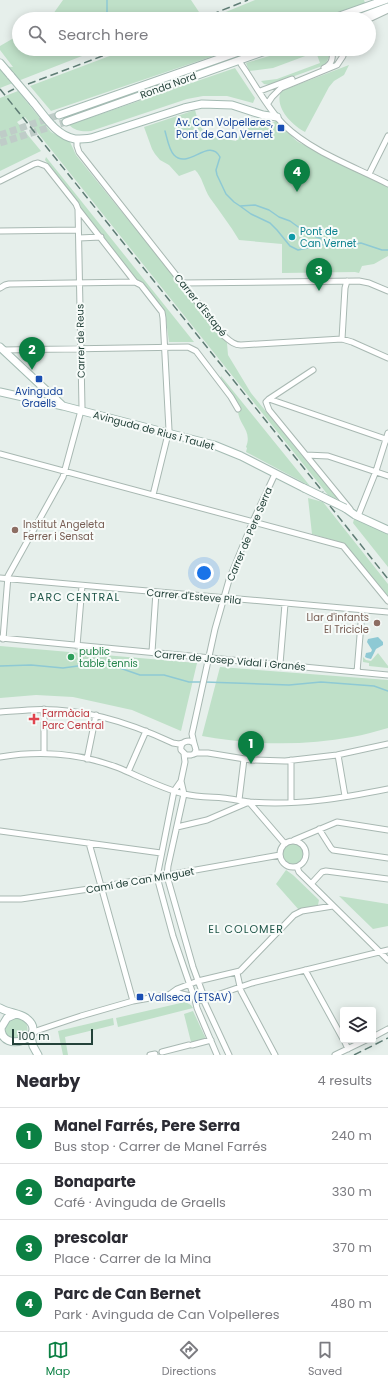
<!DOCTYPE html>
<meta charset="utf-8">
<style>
:root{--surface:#fff;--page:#f2f2f3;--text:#2b2b33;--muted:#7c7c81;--line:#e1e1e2;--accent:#0b8043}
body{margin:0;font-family:Poppins,sans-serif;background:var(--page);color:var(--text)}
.controls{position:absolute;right:12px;bottom:12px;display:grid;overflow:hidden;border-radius:4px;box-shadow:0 2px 10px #0003}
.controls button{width:36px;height:36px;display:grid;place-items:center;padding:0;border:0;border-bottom:1px solid var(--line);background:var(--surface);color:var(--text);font:20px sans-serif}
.scale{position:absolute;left:12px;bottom:10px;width:81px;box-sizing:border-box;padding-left:4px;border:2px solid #24423a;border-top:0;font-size:11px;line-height:14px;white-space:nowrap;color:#24423a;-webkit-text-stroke:3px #f7fbf9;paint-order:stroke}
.you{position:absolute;left:204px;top:573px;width:14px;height:14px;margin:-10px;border:3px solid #fff;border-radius:50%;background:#1a73e8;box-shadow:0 0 0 6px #1a73e833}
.badge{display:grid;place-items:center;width:26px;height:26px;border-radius:50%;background:var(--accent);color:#fff;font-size:13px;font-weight:700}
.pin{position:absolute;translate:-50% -33px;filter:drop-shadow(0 1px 2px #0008)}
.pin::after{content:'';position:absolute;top:21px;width:14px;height:12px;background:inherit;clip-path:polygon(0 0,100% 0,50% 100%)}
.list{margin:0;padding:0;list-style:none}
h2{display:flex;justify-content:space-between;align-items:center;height:52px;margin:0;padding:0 16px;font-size:17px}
h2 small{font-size:13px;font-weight:400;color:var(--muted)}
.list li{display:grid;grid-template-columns:26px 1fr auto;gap:12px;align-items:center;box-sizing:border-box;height:56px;padding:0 16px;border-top:1px solid var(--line)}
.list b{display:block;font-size:15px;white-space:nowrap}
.list p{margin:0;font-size:13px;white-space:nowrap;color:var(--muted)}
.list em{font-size:13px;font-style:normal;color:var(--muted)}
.icon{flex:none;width:22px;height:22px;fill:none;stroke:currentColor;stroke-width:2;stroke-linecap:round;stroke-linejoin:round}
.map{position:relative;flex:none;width:388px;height:1055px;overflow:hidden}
.search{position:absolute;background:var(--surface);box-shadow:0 2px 10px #0003;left:12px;right:12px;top:12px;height:44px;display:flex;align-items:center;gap:10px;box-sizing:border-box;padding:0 14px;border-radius:22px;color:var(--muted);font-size:15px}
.sheet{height:276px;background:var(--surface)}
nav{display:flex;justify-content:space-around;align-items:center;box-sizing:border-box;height:56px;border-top:1px solid var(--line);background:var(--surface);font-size:11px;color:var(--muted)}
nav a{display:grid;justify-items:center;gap:2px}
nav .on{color:var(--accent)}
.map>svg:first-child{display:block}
.green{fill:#bfe0c8}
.water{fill:#8ec9d4}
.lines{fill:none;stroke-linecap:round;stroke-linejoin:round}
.stream{stroke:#8ec9d4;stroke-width:1.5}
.secondary-tunnel{stroke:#bfccc8;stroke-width:7;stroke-dasharray:7 3.5;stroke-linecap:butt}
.street-casing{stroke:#a8b8b2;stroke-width:7}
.secondary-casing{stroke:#a4bbb3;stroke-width:9}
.street{stroke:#fff;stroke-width:5}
.secondary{stroke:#fff;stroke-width:7}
.rail{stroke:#5f7d75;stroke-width:1.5;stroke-dasharray:8 4;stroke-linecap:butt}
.secondary-bridge-casing{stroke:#a4bbb3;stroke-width:9;stroke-linecap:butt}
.secondary-bridge{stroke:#fff;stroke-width:7}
.transit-dot{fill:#1a4fb4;stroke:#f7fbf9;stroke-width:1.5}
.culture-dot{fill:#0f9aa8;stroke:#f7fbf9;stroke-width:1.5}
.education-dot{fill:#8d6e63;stroke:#f7fbf9;stroke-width:1.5}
.leisure-dot{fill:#2e9e5b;stroke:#f7fbf9;stroke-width:1.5}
.health-dot{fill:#e0444e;stroke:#f7fbf9;stroke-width:1.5}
.labels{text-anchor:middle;stroke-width:4;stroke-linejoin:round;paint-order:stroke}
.street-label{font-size:10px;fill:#24423a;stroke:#f7fbf9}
.transit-label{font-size:10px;fill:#164399;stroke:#f7fbf9;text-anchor:end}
.culture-label{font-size:10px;fill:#0d838f;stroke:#f7fbf9;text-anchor:start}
.education-label{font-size:10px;fill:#785e54;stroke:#f7fbf9;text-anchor:start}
.leisure-label{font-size:10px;fill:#27864d;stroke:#f7fbf9;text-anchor:start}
.health-label{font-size:10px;fill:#be3a42;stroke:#f7fbf9;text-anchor:start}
.neighbourhood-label{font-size:11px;letter-spacing:1px;fill:#1f5548;stroke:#f7fbf9}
</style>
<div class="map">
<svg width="388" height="1055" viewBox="0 0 388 1055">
<rect width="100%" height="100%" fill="#e6efeb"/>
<path class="green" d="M63 0H191L199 12 181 19H46L53 14Z
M255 0H364L365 3 318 19H218L216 16Z
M19 35V49H100L0 88V66L13 67 0 50V46Z
M128 49H227L228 51 51 111 30 86Z
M293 49H328L329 57 325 65 270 85 264 84 261 81 277 79 320 63 316 52 273 68 249 71 246 63Z
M349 65 344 75 334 81 329 87 305 132C292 125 274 108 281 91Z
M235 68 255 98 253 103 227 96H203L187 99 91 131C83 132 75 131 69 125Z
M18 91 51 132 70 142 76 155C126 218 178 280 227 343L228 355 251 393 313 469 339 498 336 499 328 495 25 117 17 122 41 151 0 171V98Z
M195 110C203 140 208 135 236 141L249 124C261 127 265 127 276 121 287 126 290 139 302 144 304 145 308 145 311 145L319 154 324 152 388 186V256L374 264 362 266 359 273 355 272 282 273V244L239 240C230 225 220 212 210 198 204 189 202 176 195 170L179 176 169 165 160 160 155 154 152 149 144 127Z
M46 157 194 342H169L165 312 141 283 134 278 80 208 78 202 45 160Z
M221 376 310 486 246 452 247 448 246 447C253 430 237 424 238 409L219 381Z
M308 498 323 502 388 584V598L343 543 312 534Z
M355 515 388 530V567L353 523Z
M0 646 197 663 181 731 132 710 73 697 36 695 0 698Z
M378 653 388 666V668L369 666V663L363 662V657L366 660 371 661Z
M220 667 388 680V728C376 731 364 735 352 737 303 746 251 745 202 736Z
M282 854a11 11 0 1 1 22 0a11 11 0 1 1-22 0Z
M286 870 293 875 319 900 318 905 299 910 276 884Z
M339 896 388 904V926L373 929Z
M185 1002 191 1005 193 1008 118 1027 116 1018Z
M193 1011 206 1039 191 1042 184 1014Z
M18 1018C30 1022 29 1031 24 1040L6 1037 5 1029 9 1021Z
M113 1018 114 1025 65 1037 68 1055H63L58 1031Z"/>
<path class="water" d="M378 637 383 642V645L376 649 371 659 367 658 365 657 366 653 371 652 372 650 367 642 368 639Z"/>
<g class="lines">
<path class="stream" d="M107 0V14L108 19
M165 131C167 138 169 150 174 155 188 170 209 137 220 157L216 170 217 175 226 194 234 202 240 206 255 205 269 210 279 217 290 221 308 234 325 240H335L355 244 361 243 382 250H388
M240 206 251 214 270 223 277 230 290 246 298 250 321 245 343 243
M0 666 31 665 63 668 100 663 114 666 140 675H164L189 682H201
M205 682 289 685 321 682 374 686 388 691"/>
<path class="secondary-tunnel" d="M0 135 59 115
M0 143 66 122"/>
<g class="street-casing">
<path id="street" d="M369 19 386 11
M241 64C255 84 267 108 284 125 312 152 353 166 388 184
M324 68C333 64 333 57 332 49
M260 91 292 79
M268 103 272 97 281 88 337 65 343 56 344 49
M77 139V146L79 152 224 336C230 341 234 345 241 345L342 339 352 342 388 358
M369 174 388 136
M0 181 34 164 38 163 46 166 76 204 78 209 135 282 141 285 162 312 163 318 169 430 153 495
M0 231 78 230
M79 238 101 237
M183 283 359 281 369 283 388 291
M0 288 5 285 9 284 135 282
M342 339 345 288 347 281
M3 350 188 347 196 351 231 397 238 409
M313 370 269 399 266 402 269 410 350 509
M269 399 388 440
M0 454 343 546 388 601
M306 455 328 456 388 476
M358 516 376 471 388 433
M0 578 388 612
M1 638 388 675
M3 639 8 576 63 477 82 407 78 209
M77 646 82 586
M152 652 156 592
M280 664 285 604
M357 672 362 611
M44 709V753
M0 712C9 711 18 711 28 710 80 707 126 721 173 743L179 744 183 743
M194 743 192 734 215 629 229 580 253 521 275 474
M184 754 185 762 181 781 184 794 168 866 167 876 193 967 204 997
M194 754 196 750 194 743 189 741C184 741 180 744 181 750L186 755H191L197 753H208L251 760 285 761 337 755 388 744
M338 755 345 796
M0 757C41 750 80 753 119 768 140 777 161 788 184 794 196 797 210 797 223 798 232 799 241 801 250 802 296 806 343 798 388 789
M87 759 96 715
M291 760V802
M128 772 146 731
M181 781 174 791 157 877 173 936 194 997 198 1001 203 999 204 997
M239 800 244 759
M177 827 207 820 249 802 285 844
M319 829 331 848 333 850 388 858
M0 831 161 853
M294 840 337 822 388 830
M280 854a13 13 0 1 1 26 0a13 13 0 1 1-26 0Z
M89 843 133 1001
M297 867 299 872 388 960
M311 884 322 872 326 871 388 879
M0 899H21L89 889 280 855
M305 970 343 1039
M237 973 241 991 275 1055
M170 994 177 989 198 981 240 971 294 915 302 911 333 906
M204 997 217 995 252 983 388 950
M203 999 229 1055
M195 1000 197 1008 217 1055
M32 1035 36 1031 81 1016 133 1001 178 993 194 997
M373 1037 388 1029
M344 1040 348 1049
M192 1045 211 1040
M162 1052 189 1045
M150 1055 155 1054
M335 1055 366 1040"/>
</g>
<g class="secondary-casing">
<path id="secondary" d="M331 19 385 0
M356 19 388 7
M0 63 11 76
M33 102C44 115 56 136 75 139 80 139 85 139 91 138L184 108 202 104 232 105 263 115 277 117
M59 115 247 49
M66 122 271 49
M0 347 63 406
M0 392 63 406 214 445 241 456 304 488
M345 508 355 515 388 530
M0 1008C8 1013 19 1013 26 1018 51 1037 1 1055 1 1028L7 1018 16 1014
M31 1037 33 1046 38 1055"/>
</g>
<use href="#street" class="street"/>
<use href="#secondary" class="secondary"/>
<path class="rail" d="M200 19 248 0
M28 84 121 49
M0 89 323 492
M8 92 14 89
M330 506 388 579
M354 1055 388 1038"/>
<g class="secondary-bridge-casing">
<path id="secondary-bridge" d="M11 76 33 102
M304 488 345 508"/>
</g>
<use href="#secondary-bridge" class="secondary-bridge"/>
</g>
<g class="transit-dot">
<rect x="277" y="124" width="8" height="8" rx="2"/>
<rect x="35" y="375" width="8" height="8" rx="2"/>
<rect x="136" y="993" width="8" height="8" rx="2"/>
</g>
<circle class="culture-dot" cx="292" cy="237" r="4"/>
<g class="education-dot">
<circle cx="15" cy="530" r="4"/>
<circle cx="377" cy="623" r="4"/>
</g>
<circle class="leisure-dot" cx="71" cy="657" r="4"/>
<path class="health-dot" d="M32 713h4v4h4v4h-4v4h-4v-4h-4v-4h4z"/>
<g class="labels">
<g class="street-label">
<text transform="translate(168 85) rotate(-20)" y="4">Ronda Nord</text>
<text transform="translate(201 305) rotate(51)" y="4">Carrer d'Estapé</text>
<text transform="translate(80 341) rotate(-91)" y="4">Carrer de Reus</text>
<text transform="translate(154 430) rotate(15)" y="4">Avinguda de Rius i Taulet</text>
<text transform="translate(249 534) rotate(-67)" y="4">Carrer de Pere Serra</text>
<text transform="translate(194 596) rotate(5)" y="4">Carrer d'Esteve Pila</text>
<text transform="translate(230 660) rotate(5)" y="4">Carrer de Josep Vidal i Granés</text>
<text transform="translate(140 880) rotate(-10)" y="4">Camí de Can Minguet</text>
</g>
<g class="transit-label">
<text x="273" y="126">Av. Can Volpelleres,<tspan x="273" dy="12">Pont de Can Vernet</tspan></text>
<text x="39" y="395" text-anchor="middle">Avinguda<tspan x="39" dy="12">Graells</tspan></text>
<text x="148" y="1001" text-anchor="start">Vallseca (ETSAV)</text>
</g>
<g class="culture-label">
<text x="300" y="235">Pont de<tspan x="300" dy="12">Can Vernet</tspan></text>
</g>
<g class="education-label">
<text x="23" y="528">Institut Angeleta<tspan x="23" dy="12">Ferrer i Sensat</tspan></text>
<text x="369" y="621" text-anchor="end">Llar d'infants<tspan x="369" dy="12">El Tricicle</tspan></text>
</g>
<g class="leisure-label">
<text x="79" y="655">public<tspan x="79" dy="12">table tennis</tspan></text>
</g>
<g class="health-label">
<text x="42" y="717">Farmàcia<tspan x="42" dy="12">Parc Central</tspan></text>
</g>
<g class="neighbourhood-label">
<text x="75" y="601">PARC CENTRAL</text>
<text x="246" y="933">EL COLOMER</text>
</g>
</g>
</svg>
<div class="controls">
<button><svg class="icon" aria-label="layers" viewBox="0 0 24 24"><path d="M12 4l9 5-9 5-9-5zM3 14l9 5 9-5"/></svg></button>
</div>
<div class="scale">100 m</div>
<div class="you"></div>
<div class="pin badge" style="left:251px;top:764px">1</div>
<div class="pin badge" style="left:32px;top:370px">2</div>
<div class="pin badge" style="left:319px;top:291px">3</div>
<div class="pin badge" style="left:297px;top:192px">4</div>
<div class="search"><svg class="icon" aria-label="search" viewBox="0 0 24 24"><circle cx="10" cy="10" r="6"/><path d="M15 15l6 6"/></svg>Search here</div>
</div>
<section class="sheet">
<h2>Nearby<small>4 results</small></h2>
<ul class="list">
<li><span class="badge">1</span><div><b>Manel Farrés, Pere Serra</b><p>Bus stop · Carrer de Manel Farrés</p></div><em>240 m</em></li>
<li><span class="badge">2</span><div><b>Bonaparte</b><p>Café · Avinguda de Graells</p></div><em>330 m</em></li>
<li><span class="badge">3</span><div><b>prescolar</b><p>Place · Carrer de la Mina</p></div><em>370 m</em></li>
<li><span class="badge">4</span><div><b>Parc de Can Bernet</b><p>Park · Avinguda de Can Volpelleres</p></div><em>480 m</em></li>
</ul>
</section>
<nav>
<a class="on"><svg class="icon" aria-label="map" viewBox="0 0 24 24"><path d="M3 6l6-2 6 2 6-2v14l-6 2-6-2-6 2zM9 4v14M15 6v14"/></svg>Map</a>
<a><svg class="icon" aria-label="directions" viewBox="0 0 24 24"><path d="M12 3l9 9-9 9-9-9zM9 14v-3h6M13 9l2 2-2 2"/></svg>Directions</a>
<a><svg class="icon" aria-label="saved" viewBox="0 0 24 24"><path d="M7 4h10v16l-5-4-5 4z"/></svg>Saved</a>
</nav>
